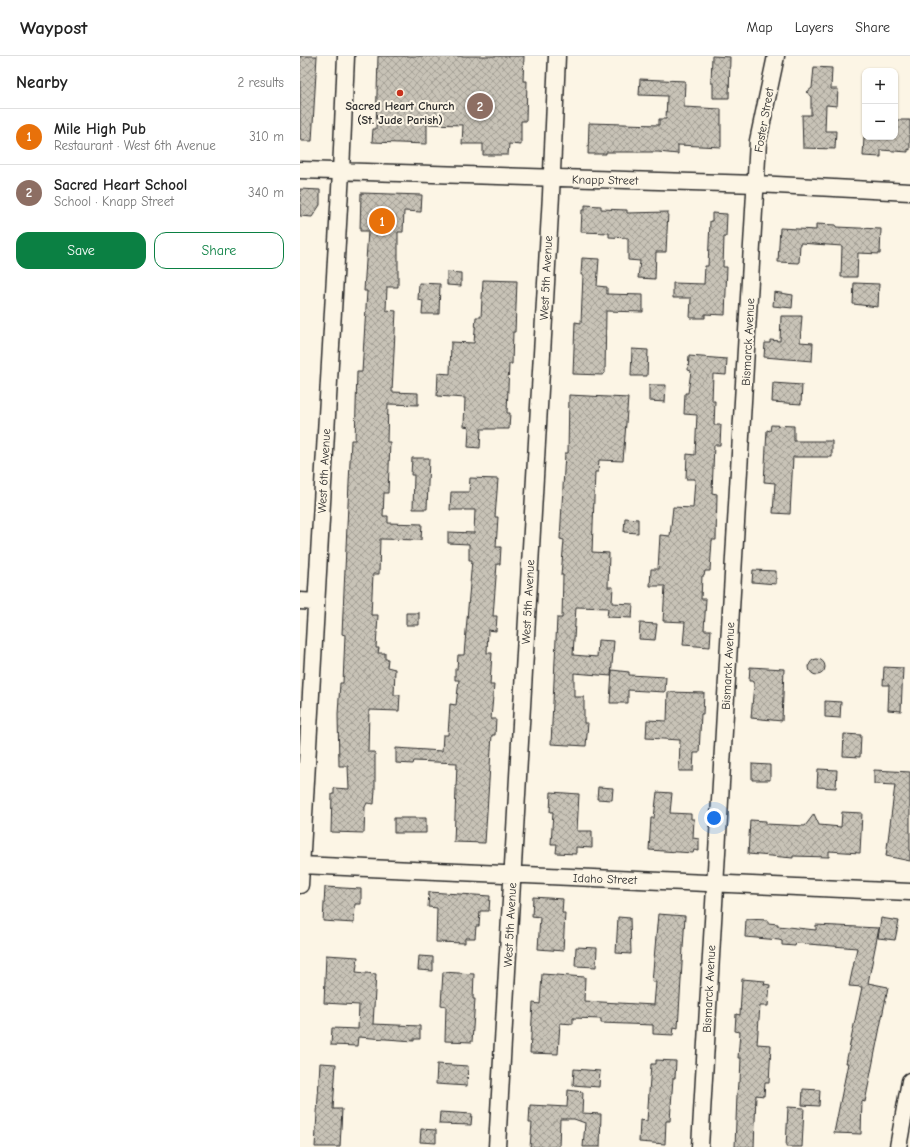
<!DOCTYPE html>
<meta charset="utf-8">
<style>
:root{--surface:#fff;--page:#f6f6f6;--text:#222;--muted:#767676;--line:#e0e0e0;--accent:#0b8043}
body{margin:0;font-family:"Comic Neue",sans-serif;background:var(--page);color:var(--text)}
.controls{position:absolute;right:12px;top:12px;display:grid;overflow:hidden;border-radius:8px;box-shadow:0 1px 3px #0004}
.controls button{width:36px;height:36px;display:grid;place-items:center;padding:0;border:0;border-bottom:1px solid var(--line);background:var(--surface);color:var(--text);font:20px sans-serif}
.you{position:absolute;left:414px;top:762px;width:14px;height:14px;margin:-10px;border:3px solid #fff;border-radius:50%;background:#1a73e8;box-shadow:0 0 0 6px #1a73e833}
.badge{display:grid;place-items:center;width:26px;height:26px;border-radius:50%;background:var(--accent);color:#fff;font-size:13px;font-weight:700}
.pin{position:absolute;translate:-50% -50%;border:2px solid #fff;box-shadow:0 1px 4px #0006}
.list{margin:0;padding:0;list-style:none}
h2{display:flex;justify-content:space-between;align-items:center;height:52px;margin:0;padding:0 16px;font-size:17px}
h2 small{font-size:13px;font-weight:400;color:var(--muted)}
.list li{display:grid;grid-template-columns:26px 1fr auto;gap:12px;align-items:center;box-sizing:border-box;height:56px;padding:0 16px;border-top:1px solid var(--line)}
.list b{display:block;font-size:15px;white-space:nowrap}
.list p{margin:0;font-size:13px;white-space:nowrap;color:var(--muted)}
.list em{font-size:13px;font-style:normal;color:var(--muted)}
.actions{display:flex;gap:8px;padding:12px 16px}
.actions a{flex:1;padding:9px 0;border:1px solid var(--accent);border-radius:12px;text-align:center;font-size:14px;color:var(--accent)}
.actions .main{background:var(--accent);color:#fff}
.map{position:relative;flex:none;width:610px;height:1091px;overflow:hidden}
header{display:flex;align-items:center;gap:24px;box-sizing:border-box;height:56px;padding:0 20px;background:var(--surface);border-bottom:1px solid var(--line)}
header strong{font-size:19px}
nav{display:flex;gap:22px;margin-inline-start:auto;font-size:14px}
main{display:flex}
aside{flex:1;background:var(--surface)}
.map>svg:first-child{display:block}
.building{fill:url(#building-cross-hatch);stroke:#2b2b2b}
.lines{fill:none;stroke-linecap:round;stroke-linejoin:round}
.minor-casing{stroke:#2b2b2b;stroke-width:19}
.minor{stroke:#fcf5e5;stroke-width:16}
.poi-dot{fill:#c8321e;stroke:#fcf5e5;stroke-width:1.5}
.labels{text-anchor:middle;stroke-width:4;stroke-linejoin:round;paint-order:stroke}
.poi-label{font-size:12px;font-weight:bold;fill:#2b2b2b;stroke:#fcf5e5}
.street-label{font-size:12px;fill:#2b2b2b;stroke:#fcf5e5}
</style>
<header>
<strong>Waypost</strong>
<nav><a>Map</a><a>Layers</a><a>Share</a></nav>
</header>
<main>
<aside>
<h2>Nearby<small>2 results</small></h2>
<ul class="list">
<li><span class="badge" style="background:#e8710a">1</span><div><b>Mile High Pub</b><p>Restaurant · West 6th Avenue</p></div><em>310 m</em></li>
<li><span class="badge" style="background:#8d6e63">2</span><div><b>Sacred Heart School</b><p>School · Knapp Street</p></div><em>340 m</em></li>
</ul>
<div class="actions"><a class="main">Save</a><a>Share</a></div>
</aside>
<div class="map">
<svg width="610" height="1091" viewBox="0 0 610 1091">
<defs>
<pattern id="building-cross-hatch" width="8" height="8" patternUnits="userSpaceOnUse"><rect width="8" height="8" fill="#c8c3b7"/><path d="M0 0l8 8M0 8l8-8" fill="none" stroke="#a39f95"/></pattern>
</defs>
<rect width="100%" height="100%" fill="#fcf5e5"/>
<filter id="ink" filterUnits="userSpaceOnUse"><feTurbulence type="fractalNoise" baseFrequency=".025" numOctaves="2"/><feDisplacementMap in="SourceGraphic" scale="8" xChannelSelector="R" yChannelSelector="G"/><feConvolveMatrix kernelMatrix="1 2 1 2 8 2 1 2 1" color-interpolation-filters="sRGB"/></filter>
<g filter="url(#ink)">
<path class="building" d="M0 0H17L12 85H1L0 81Z
M78 0H224L223 25H227L226 65H221V89L209 88 208 99H183V88H162L163 69 127 68V88L72 86 73 73H76Z
M412 0 430 1 429 42H413V27H411Z
M514 11 532 12 531 33H538L537 50 526 49 525 75H536L535 93 503 92 502 59H511V41L507 36 512 32Z
M340 23 385 25 384 51 421 53V91L378 89V98L358 96H306V98H288L289 67 359 69V63H366L367 40 339 39Z
M595 64H610V94L608 93V96L581 94V101L563 100 564 81H595Z
M0 133 20 134V149L12 161 0 160Z
M61 137 122 139 121 156 104 155 103 176H98V231H87L86 254 96 255 92 336 118 337V349L88 348 87 386H90L88 437H84L83 460H88V467L122 468 121 484 80 483 79 518H73L71 559H78L76 592H79L78 597H85V603H88L87 611 95 613 94 639H100L99 655 69 654 68 696H75V734L74 748 67 747 65 751 64 777 31 776 32 738H34V732L49 733 48 710H39L38 658 40 627H43L45 579 42 578 51 384H55L57 316H62L67 235H64L68 175H60Z
M285 149 301 150V153L327 154V157L368 156 366 196H356L355 223 338 222 340 205 328 204V182L309 181V177L281 176 282 154H285Z
M412 157 427 158 426 181H424L423 211H427L425 259 405 258V262H390L391 242H373V227L404 228 405 210H408L410 165H412Z
M516 168 536 169V171L581 173 580 198 558 197 557 221H541L542 190 500 187 499 207 478 206 480 172 516 174Z
M282 202 299 203 297 230 307 231V238L343 239V256L306 255 305 317 302 319 273 318 275 266 281 267 283 219H281Z
M147 216 161 217V230L147 229Z
M183 224 217 225 215 276H213L212 308H209L207 357H210L209 373H181L180 392 168 391 169 371 164 370 165 342 137 340 138 317 150 318 151 286 174 287 176 261H181Z
M119 227 140 228 139 258H122L123 245 118 244Z
M554 227 579 228 578 251 553 248Z
M474 236 493 239 492 252 473 250Z
M481 260H502L500 286 513 287 512 305 464 301 465 287H470V284L480 285Z
M332 293 348 294 347 320H331Z
M389 300 427 303 426 319 413 318 412 345H415L414 369H421L420 389H414L412 437 417 438 416 484H412L410 515H405L404 520H402L401 543H406L404 574H411L410 591 383 589 385 566 363 565 365 530H350L351 513H358L360 479 370 480 373 451 393 452 395 423H386L387 398 395 399 397 359 384 358 385 337H388L391 315 388 314Z
M473 327 502 329 501 348 472 346Z
M349 329H366L365 346 349 345Z
M269 339 328 342 323 405 299 404 298 416H295L292 496 309 497 308 531H313L312 547 333 548 332 562 307 561 308 552 276 551 273 599 297 601 298 584 314 585 311 620 274 617V641H284V667H288L286 690 251 688 257 562H262L263 519H261L264 484 260 483 265 397H268Z
M471 369 494 370V385H532V401H493L490 458 473 457 475 427 464 426 467 374 470 375Z
M112 402H129L127 453H113L114 419H111Z
M170 422 198 423 195 461H198L196 491H201L200 508H197L193 560H197L196 575 188 574 187 597H192L190 629H194L191 663H196L195 679H192L185 787 154 786 157 707 114 705 113 708 96 707V692L142 695 143 679H148L150 648 156 649 159 624H155V613H157L158 599H164L172 504H169V488L148 487V476L174 477 175 454H150L151 436H169Z
M325 462 338 463V477L324 476Z
M453 514 476 515V528L452 526Z
M106 557H119V569H106Z
M340 567 357 568 355 584 339 583Z
M509 611a8 8 0 1 1 16 0a8 8 0 1 1-16 0Z
M450 611 484 613 482 665 451 662 454 628 452 625H449Z
M584 611 603 612 601 655 588 654 589 629H583Z
M312 614 329 616V619L366 621 365 636 328 634V647H310Z
M368 636 404 637 403 658H401L399 697H394L393 715H379L380 684 346 682 347 664 367 665Z
M525 645 541 646 540 662 525 661Z
M544 678 561 679 560 701 543 700Z
M452 708 470 709V724H452Z
M518 713 537 714 536 732 517 731Z
M574 714 610 716V805L586 800 595 729 574 728Z
M298 731 313 732 312 744 297 743Z
M251 736 279 738 277 775H292V792L276 791V798L256 797 257 788H251L253 756H250Z
M357 736 372 737 370 757 391 758V763H394L393 782 399 783V795L394 794 393 797 349 794 351 762H354Z
M542 756 562 757 560 797 529 795V801L493 800V802L448 798 450 764 466 765V768L505 770 514 758 519 769 541 771Z
M94 762H126V777H94Z
M25 831 61 833V848H55L54 867 23 865Z
M129 836 190 840 189 855H180L179 870H176L175 882H165V887L136 886 137 852 128 851Z
M233 841 263 843 262 857H265L263 895 238 893 240 861 232 860Z
M358 858 385 860 378 972 374 971 373 979 353 978V969L301 967V963L273 962V968L260 967 258 998 230 997 233 947 240 948 242 918 285 921 284 945 354 949 356 926H352Z
M318 861 330 862 331 898 316 897Z
M581 862 599 865 595 884 578 882Z
M446 863 468 864V867L478 868V870L516 874V869L579 872 568 927 588 931 565 1046 562 1045 561 1078 534 1077 548 1007H546L562 931 549 930 557 892 496 887 495 890 482 889V885L479 884 445 881Z
M276 891 297 892 296 911 275 910Z
M26 899 58 901 56 916 76 918 73 968 120 970V983H114V985L58 981 57 990 31 989 32 972 58 973 59 949 24 947Z
M119 900 133 901V915L118 914Z
M143 916 174 918 173 943H175L172 986 145 985 146 950 141 949Z
M442 923 465 925 464 928 470 929 468 950H460L457 988 471 989 469 1027H465L464 1040 456 1039 454 1091H435L437 1039 438 1026H440L441 1002H438L440 976 435 975 436 958 440 959Z
M356 1004 376 1005 375 1022H373L370 1065H366L365 1088 339 1086 340 1064 347 1065 351 1008H356Z
M20 1007 36 1008 33 1053H42L40 1091H15Z
M137 1008 168 1010 167 1030 136 1028Z
M274 1013 300 1015 299 1031 273 1029Z
M503 1033 520 1034 519 1050 502 1049Z
M268 1034 283 1036 282 1057 301 1058 300 1091H283L285 1067 274 1063H260L259 1091H230L232 1067H229L230 1049 267 1051Z
M488 1051 504 1052 502 1091H486Z
M140 1056 172 1058 171 1069 139 1068Z
M121 1073 136 1074V1087L120 1086Z"/>
<g class="lines">
<g class="minor-casing">
<path id="minor" d="M0 114 457 128 610 136
M0 545 16 546
M0 809 610 836
M0 829 41 116 46 0
M197 1091 251 139 257 0
M400 1091 458 85 476 0
M598 1091 610 1025"/>
</g>
<use href="#minor" class="minor"/>
</g>
</g>
<circle class="poi-dot" cx="100" cy="37" r="4"/>
<g class="labels">
<g class="poi-label">
<text x="100" y="54">Sacred Heart Church<tspan x="100" dy="14">(St. Jude Parish)</tspan></text>
</g>
<g class="street-label">
<text transform="translate(464 64) rotate(-80)" y="4">Foster Street</text>
<text transform="translate(305 124) rotate(1)" y="4">Knapp Street</text>
<text transform="translate(246 222) rotate(-87)" y="4">West 5th Avenue</text>
<text transform="translate(448 286) rotate(-87)" y="4">Bismarck Avenue</text>
<text transform="translate(24 415) rotate(-87)" y="4">West 6th Avenue</text>
<text transform="translate(228 546) rotate(-87)" y="4">West 5th Avenue</text>
<text transform="translate(428 610) rotate(-87)" y="4">Bismarck Avenue</text>
<text transform="translate(305 823) rotate(2)" y="4">Idaho Street</text>
<text transform="translate(210 869) rotate(-87)" y="4">West 5th Avenue</text>
<text transform="translate(409 933) rotate(-87)" y="4">Bismarck Avenue</text>
</g>
</g>
</svg>
<div class="controls">
<button>+</button>
<button>−</button>
</div>
<div class="you"></div>
<div class="pin badge" style="left:82px;top:165px;background:#e8710a">1</div>
<div class="pin badge" style="left:180px;top:50px;background:#8d6e63">2</div>
</div>
</main>
